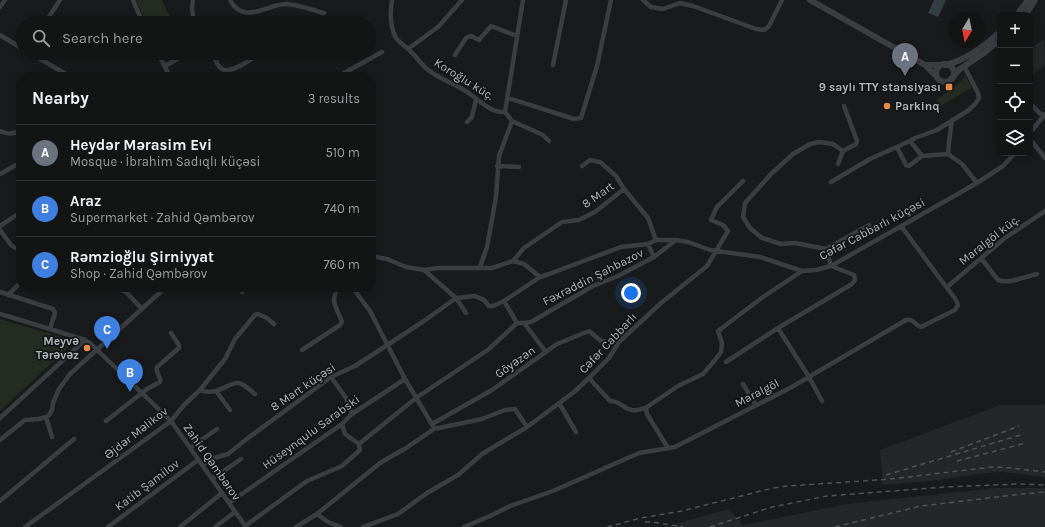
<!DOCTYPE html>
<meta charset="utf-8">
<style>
:root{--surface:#131414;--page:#202122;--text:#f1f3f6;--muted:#9d9ea0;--line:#323334;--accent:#d93025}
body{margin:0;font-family:Karla,sans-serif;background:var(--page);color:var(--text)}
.controls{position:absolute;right:12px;top:12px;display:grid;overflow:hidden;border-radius:8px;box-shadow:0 2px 10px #0003}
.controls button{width:36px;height:36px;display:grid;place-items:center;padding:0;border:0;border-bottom:1px solid var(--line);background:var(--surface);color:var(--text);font:20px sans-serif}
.compass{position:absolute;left:949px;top:12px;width:36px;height:36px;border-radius:50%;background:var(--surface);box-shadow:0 2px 10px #0003;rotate:190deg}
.you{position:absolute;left:631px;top:293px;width:14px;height:14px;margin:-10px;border:3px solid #fff;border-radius:50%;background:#1a73e8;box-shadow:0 0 0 6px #1a73e833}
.badge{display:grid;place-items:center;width:26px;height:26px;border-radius:50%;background:var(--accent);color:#fff;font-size:13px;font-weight:700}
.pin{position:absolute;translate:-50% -33px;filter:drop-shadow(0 1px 2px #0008)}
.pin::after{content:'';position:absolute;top:21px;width:14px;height:12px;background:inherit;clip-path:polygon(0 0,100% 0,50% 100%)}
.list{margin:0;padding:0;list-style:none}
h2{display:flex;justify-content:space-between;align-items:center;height:52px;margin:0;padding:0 16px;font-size:17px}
h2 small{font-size:13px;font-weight:400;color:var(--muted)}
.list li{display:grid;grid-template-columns:26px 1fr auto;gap:12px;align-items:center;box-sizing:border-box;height:56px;padding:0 16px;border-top:1px solid var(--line)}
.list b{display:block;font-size:15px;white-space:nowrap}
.list p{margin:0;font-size:13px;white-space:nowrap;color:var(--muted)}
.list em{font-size:13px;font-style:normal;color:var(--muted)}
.icon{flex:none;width:22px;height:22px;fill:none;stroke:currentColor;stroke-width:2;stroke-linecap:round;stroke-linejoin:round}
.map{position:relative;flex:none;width:1045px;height:527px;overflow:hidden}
.search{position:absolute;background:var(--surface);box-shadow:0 2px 10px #0003;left:16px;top:16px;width:360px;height:44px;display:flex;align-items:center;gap:10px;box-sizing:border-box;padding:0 14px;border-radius:22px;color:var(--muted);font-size:15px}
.panel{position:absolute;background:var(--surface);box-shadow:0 2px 10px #0003;left:16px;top:72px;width:360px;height:220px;border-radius:16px}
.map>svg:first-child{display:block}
.built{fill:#252628}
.green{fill:#242b23}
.water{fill:#323e41}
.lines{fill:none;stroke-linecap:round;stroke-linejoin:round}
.minor{stroke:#3b3d40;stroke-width:4.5}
.tertiary{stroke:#3b3d40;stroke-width:6}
.rail{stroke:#505357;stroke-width:1.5;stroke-dasharray:5 4;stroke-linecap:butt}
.poi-dot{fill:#e68a47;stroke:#141516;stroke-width:1.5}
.labels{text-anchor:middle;stroke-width:3.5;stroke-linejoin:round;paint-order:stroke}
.street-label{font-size:12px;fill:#adb4ba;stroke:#141516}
.poi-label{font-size:12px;font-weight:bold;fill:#adb4ba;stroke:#141516;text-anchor:end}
</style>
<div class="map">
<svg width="1045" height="527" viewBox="0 0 1045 527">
<rect width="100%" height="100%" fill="#191a1b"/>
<path class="built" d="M1044 39 1045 65 1033 74 1030 70V49Z
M1045 403V477L1003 472 987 473 940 480 883 485 880 450 1000 405H1043Z
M996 488H1045V527H665L729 509 743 525 847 504Z"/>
<path class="green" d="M136 0H162L173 23H147Z
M965 76 972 87 941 106 936 100 956 86Z
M0 319 75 341 0 411Z"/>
<path class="water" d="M934 0H946L938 17 928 13Z"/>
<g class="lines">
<path class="minor" d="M133 0 143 23
M193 0 192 8 194 23
M230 0C244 26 266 4 287 4 299 5 312 10 324 13
M392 0C390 12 390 25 395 36 398 42 404 45 408 49 415 55 420 63 427 69 440 80 457 84 470 94 480 101 491 113 505 112L512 121 499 156 496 197 487 247 480 267
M643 0 651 7 663 9 680 3 693 6 756 29 764 30 769 26 782 0
M0 7 5 0
M45 23 60 0
M0 35 23 49
M408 49 438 27 462 0
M30 53 71 77
M158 53 170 77
M212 53C215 58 217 66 222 69 230 75 253 58 261 53
M455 55 466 38 471 36 479 40 491 26 517 36
M553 65 566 0
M165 66 179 58
M337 77 382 52
M508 98 574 119 581 118 597 66 611 0
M1030 104 1043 116
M505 112 523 0
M512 121 543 135 549 141
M467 122 472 117 476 99
M0 131C8 134 13 135 21 130
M1030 133 1045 114
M1030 139 1045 158
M910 141 922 156
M897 147 906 165 909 166 922 156 948 154 962 164 977 183
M843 151 856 144 857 141 844 106
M948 154 949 142 952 120
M838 164 843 151 833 144 819 142 810 144 793 154 771 174 745 203 743 217 750 228 762 238 781 244 795 243 826 249 869 225
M497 166 519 167
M582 166 590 160 600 162 616 176 624 189
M0 174 21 162
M831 182 870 159 910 141 915 138 937 130 969 110 976 103 979 98 978 93 964 66
M0 226 21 212
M0 230 11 245 17 249 21 247
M648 244 654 257
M371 256 387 259 406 267 424 270 438 268H492L513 261 524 264 540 277
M981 258 998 280C1010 284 1024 277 1037 274
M513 261 524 248 562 222 579 220 595 212 624 189 648 218 656 240
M424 270 456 298 466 313
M115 287 126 292 142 309
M352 287 370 311 405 379 433 426
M947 287 1005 238 1045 211
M0 292 53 309 55 313 50 329
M242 292 247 287
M8 295 21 282
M0 314 50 329 85 340 91 344 171 421 246 527
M517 323H524L531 322 593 286 618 276 654 257 676 240
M524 323 546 352
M778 328 809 377 822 401
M302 350 340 325 342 322C337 308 328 299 340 287
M726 362 778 328 852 284 855 280 854 275 831 266 826 249
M331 377 346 398 352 414
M589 378 610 401C625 401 625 417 647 407
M743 384 756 405
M200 390C216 397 231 381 239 383 244 384 250 390 255 394
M216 391 230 410
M559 403 576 432
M46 417 52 437
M0 418 85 340
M106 421 147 389 160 382C162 377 155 373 157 367L179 348V345L171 333
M342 424 345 434 359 444
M432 424 492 390 557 344 589 331 601 341 610 342
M0 440 25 420 39 419 46 417 49 415 52 410 53 403 59 389 70 374 166 287
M359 444 416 398 489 349 517 323 504 301 540 277 549 274 621 247 648 244 656 240H676L688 242 710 250 760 257 802 271 816 270 831 266 977 183 1003 166 1015 153
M190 448 217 429
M668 448 647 414 646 409 647 407 678 386 703 374 715 360 721 352 722 343 718 331 763 297 802 271
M202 465 211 459 228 454 248 438 331 377 355 366 424 321 456 298 475 296 484 300 489 306H493L504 301
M212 479 241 459
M0 501 74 439
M229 503 342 424 352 414 405 379
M317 514 328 522 341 527
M245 526 307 481 342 466 360 450 359 444
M25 527 171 421 184 405 200 390 225 359 235 339 255 315 258 314 267 318 274 324
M108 527 198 460
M180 527 222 493
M215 527 235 512
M296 527 317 514 380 463 406 448 434 429 482 419 505 410 515 409 527 427
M363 527 398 514 427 493 458 475 482 454 527 427 574 392 589 378 609 358 619 342 661 303 707 266 728 231 723 225 711 220 717 207 743 181
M464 527 490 516 510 506 553 491 639 453 675 447 790 388 906 320C914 318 914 325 921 327L955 310 958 305 956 300 901 226"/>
<path class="tertiary" d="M810 0 925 65
M1017 15 1028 0
M1025 15 1035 0
M936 73a9 9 0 1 1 18 0a9 9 0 1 1-18 0Z
M945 65C967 60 984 46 1000 32
M936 76 925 65H941
M952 78 960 69 984 53 1000 40"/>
<path class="rail" d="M951 452 1019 426
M957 461 1026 443
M886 475 1024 434
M645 522H653L683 527
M607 527 641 518 682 511 773 488 788 486 891 479 992 467 1011 468 1045 472
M710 527 772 507 827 496 945 487 1019 484 1045 485
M835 527 921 506 1014 495 1045 492"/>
</g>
<g class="poi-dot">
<rect x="945" y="83" width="8" height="8" rx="2"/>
<circle cx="887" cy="106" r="4"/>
<circle cx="87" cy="348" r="4"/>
</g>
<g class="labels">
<g class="street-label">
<text transform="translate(464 79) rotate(32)" y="4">Koroğlu küç.</text>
<text transform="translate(598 195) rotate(-35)" y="4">8 Mart</text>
<text transform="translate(872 229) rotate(-28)" y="4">Cəfər Cabbarlı küçəsi</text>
<text transform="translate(989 240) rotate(-38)" y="4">Maralgöl küç.</text>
<text transform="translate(593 277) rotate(-27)" y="4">Fəxrəddin Şahbazov</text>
<text transform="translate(608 343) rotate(-47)" y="4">Cəfər Cabbarlı</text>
<text transform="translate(515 362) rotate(-35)" y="4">Göyəzən</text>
<text transform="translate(303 387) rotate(-34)" y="4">8 Mart küçəsi</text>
<text transform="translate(757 393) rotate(-27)" y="4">Maralgöl</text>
<text transform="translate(311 432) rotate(-36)" y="4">Hüseynqulu Sarabski</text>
<text transform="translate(136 433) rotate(-38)" y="4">Əjdər Məlikov</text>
<text transform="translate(212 462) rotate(55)" y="4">Zahid Qəmbərov</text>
<text transform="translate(147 485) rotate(-37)" y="4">Katib Şamilov</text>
</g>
<g class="poi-label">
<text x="941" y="91">9 saylı TTY stansiyası</text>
<text x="895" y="110" text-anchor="start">Parkinq</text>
<text x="79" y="345">Meyvə<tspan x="79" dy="14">Tərəvəz</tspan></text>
</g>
</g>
</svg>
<div class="controls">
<button>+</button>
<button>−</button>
<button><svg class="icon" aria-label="locate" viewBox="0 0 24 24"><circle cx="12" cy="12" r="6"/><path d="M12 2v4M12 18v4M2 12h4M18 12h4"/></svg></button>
<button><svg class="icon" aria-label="layers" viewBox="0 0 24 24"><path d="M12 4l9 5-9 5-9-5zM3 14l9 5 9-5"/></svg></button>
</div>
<svg class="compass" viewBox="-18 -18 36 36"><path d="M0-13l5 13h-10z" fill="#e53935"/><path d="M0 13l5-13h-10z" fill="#9d9ea0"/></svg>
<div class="you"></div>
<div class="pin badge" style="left:905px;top:76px;background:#6b7280">A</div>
<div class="pin badge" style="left:130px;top:392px;background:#3f7fe0">B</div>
<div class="pin badge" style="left:107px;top:349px;background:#3f7fe0">C</div>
<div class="search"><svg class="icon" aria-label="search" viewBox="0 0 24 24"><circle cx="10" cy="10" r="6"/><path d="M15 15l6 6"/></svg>Search here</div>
<section class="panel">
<h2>Nearby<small>3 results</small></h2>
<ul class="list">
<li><span class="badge" style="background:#6b7280">A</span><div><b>Heydər Mərasim Evi</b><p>Mosque · İbrahim Sadıqlı küçəsi</p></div><em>510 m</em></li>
<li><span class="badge" style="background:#3f7fe0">B</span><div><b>Araz</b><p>Supermarket · Zahid Qəmbərov</p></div><em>740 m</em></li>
<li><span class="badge" style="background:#3f7fe0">C</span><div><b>Rəmzioğlu Şirniyyat</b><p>Shop · Zahid Qəmbərov</p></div><em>760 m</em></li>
</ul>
</section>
</div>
